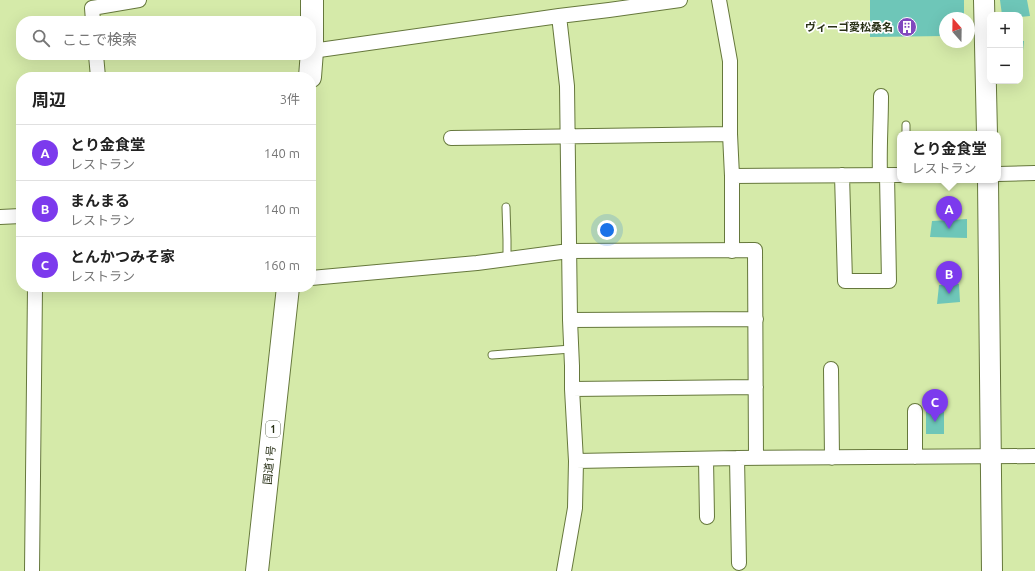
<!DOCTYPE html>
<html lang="ja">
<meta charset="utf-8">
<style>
:root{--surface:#fff;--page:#f2f2f2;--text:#222;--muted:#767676;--line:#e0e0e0;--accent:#7c3aed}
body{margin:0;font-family:Ubuntu,"Noto Sans JP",sans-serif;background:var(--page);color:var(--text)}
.controls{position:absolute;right:12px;top:12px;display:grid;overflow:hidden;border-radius:8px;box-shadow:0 4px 16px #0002}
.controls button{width:36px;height:36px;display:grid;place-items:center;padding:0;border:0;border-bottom:1px solid var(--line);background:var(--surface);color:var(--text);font:20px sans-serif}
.compass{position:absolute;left:939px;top:12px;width:36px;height:36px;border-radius:50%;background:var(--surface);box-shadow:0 4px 16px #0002;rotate:340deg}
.you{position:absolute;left:607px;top:230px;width:14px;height:14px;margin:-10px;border:3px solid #fff;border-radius:50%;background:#1a73e8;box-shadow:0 0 0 6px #1a73e833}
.badge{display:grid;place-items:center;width:26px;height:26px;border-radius:50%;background:var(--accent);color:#fff;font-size:13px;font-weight:700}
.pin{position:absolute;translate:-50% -33px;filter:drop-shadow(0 1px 2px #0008)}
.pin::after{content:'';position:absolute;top:21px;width:14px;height:12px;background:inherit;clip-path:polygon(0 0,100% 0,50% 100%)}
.popup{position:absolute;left:897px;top:131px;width:104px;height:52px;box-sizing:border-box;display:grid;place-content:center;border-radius:8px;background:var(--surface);filter:drop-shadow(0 1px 3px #0005);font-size:13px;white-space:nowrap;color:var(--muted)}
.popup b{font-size:15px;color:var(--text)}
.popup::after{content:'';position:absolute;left:50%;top:100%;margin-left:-8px;border:8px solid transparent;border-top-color:var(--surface)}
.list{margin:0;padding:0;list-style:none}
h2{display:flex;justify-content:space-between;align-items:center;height:52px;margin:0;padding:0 16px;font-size:17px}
h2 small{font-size:13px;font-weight:400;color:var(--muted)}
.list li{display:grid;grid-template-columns:26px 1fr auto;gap:12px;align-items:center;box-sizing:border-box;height:56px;padding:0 16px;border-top:1px solid var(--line)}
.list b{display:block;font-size:15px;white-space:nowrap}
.list p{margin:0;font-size:13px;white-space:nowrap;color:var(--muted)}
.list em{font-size:13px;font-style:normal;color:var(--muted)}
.icon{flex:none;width:22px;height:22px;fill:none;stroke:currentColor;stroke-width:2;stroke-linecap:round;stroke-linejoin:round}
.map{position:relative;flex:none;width:1035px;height:571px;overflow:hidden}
.search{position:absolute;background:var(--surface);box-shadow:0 4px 16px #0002;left:16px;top:16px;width:300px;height:44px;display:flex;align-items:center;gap:10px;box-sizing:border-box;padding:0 14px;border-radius:16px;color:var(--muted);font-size:15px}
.panel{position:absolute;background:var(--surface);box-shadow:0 4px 16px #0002;left:16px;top:72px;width:300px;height:220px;border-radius:16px}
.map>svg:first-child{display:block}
.building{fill:#6ec6b8}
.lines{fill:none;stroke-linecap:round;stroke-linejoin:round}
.lane-casing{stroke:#66783c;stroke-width:9}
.street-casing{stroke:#66783c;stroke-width:16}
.secondary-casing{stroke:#66783c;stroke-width:22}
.highway-casing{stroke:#66783c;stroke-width:24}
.lane{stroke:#fff;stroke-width:7}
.street{stroke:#fff;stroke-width:14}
.secondary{stroke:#fff;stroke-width:20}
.highway{stroke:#fff;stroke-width:22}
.labels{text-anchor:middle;stroke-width:3.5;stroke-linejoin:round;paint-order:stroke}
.shield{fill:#fff;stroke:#696f5d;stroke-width:1}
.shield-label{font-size:10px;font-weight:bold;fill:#293117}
.poi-label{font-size:11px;font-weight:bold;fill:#293117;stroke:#fff;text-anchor:end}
.street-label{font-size:11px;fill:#293117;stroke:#fff}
</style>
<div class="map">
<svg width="1035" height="571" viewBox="0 0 1035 571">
<rect width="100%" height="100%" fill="#d5eaa9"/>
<path class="building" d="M870 0H964V18H945V36L870 37Z
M1000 0H1027L1030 16 1020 17V15H1002Z
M1020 41H1024L1022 60H1020Z
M967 219V238L930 237 932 221Z
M959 284 960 302 937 304 939 285Z
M926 409H944V434H926Z"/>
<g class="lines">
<g class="lane-casing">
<path id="lane" d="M906 125V134
M506 207 507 240V259
M492 355 571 349"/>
</g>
<g class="street-casing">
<path id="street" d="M719 0 730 61V134L732 176 900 175
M559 16 567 86 570 320 572 366V389L576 461 575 508 564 571
M93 21 92 8 139 0
M312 51 559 16 609 10 680 0
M96 55 98 77
M451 138 730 134
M998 174 1035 173
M842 175 845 281H889L887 175
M880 175C879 149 881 123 881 96
M732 176V251
M0 217 21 216
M311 278 477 263 569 251 755 250 756 458
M570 320 756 319
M831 369 832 458
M572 389 756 387
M915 457V411
M737 458 739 563
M706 459 707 517
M576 461 737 458 1035 456
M32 571 35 287"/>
</g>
<g class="secondary-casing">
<path id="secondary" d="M984 0 987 134
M988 180 992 571"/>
</g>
<g class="highway-casing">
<path id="highway" d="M310 77 312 51V0
M257 571 288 287"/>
</g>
<use href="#lane" class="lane"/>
<use href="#street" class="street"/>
<use href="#secondary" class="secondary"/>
<use href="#highway" class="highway"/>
</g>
<defs>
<g id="building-disc" transform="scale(1)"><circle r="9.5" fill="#8148be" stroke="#fff"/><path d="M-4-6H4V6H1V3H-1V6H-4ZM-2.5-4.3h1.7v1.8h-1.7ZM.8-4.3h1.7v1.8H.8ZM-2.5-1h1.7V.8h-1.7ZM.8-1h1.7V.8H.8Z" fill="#fff"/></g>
</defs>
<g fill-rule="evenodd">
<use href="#building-disc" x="907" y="27"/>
</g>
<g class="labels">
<rect class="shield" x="266" y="421" width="14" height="16" rx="3"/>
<g class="shield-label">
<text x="273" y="433">1</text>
</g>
<g class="poi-label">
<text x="893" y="31">ヴィーゴ愛松桑名</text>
</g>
<g class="street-label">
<text transform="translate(269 465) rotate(-84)" y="4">国道1号</text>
</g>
</g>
</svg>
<div class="controls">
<button>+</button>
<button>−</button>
</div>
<svg class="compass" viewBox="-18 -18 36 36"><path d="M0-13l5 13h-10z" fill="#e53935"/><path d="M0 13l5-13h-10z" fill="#767676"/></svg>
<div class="you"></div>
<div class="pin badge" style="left:949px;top:229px">A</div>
<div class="popup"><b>とり金食堂</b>レストラン</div>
<div class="pin badge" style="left:949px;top:294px">B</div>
<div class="pin badge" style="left:935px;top:422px">C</div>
<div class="search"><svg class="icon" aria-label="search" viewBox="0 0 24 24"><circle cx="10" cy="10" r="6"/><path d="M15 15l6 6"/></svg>ここで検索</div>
<section class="panel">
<h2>周辺<small>3件</small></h2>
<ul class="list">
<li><span class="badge">A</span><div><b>とり金食堂</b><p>レストラン</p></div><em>140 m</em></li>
<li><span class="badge">B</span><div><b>まんまる</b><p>レストラン</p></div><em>140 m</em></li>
<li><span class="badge">C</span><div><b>とんかつみそ家</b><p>レストラン</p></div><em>160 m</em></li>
</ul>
</section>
</div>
